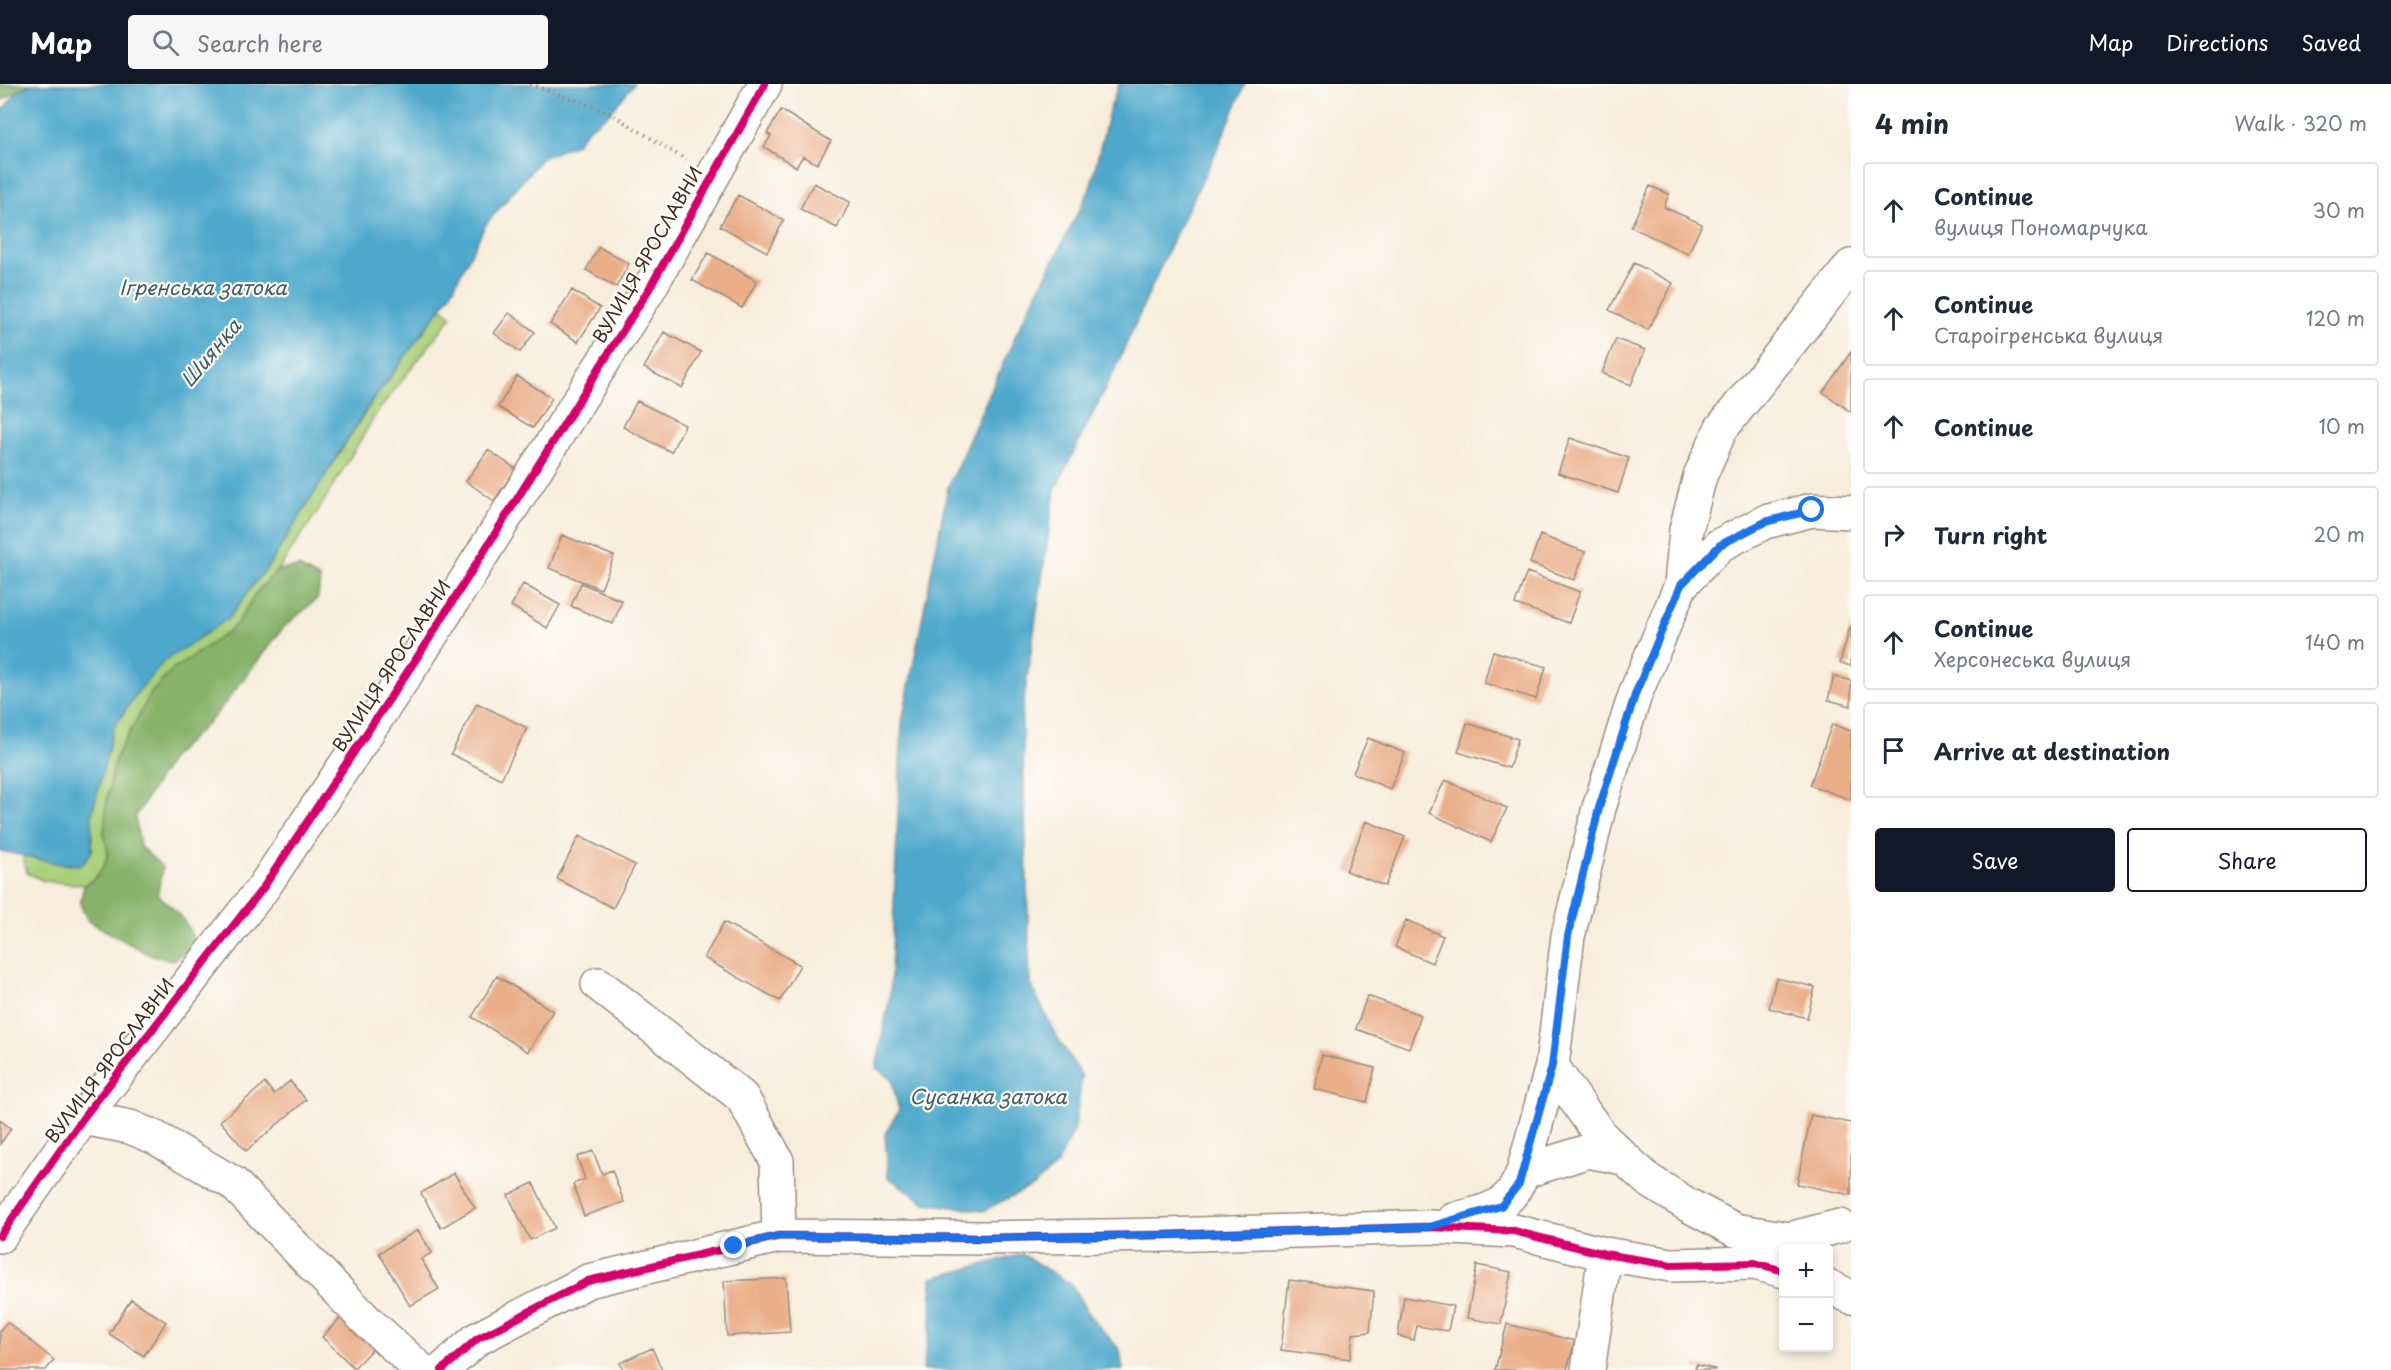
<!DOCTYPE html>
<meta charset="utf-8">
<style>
:root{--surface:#fff;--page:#f6f6f7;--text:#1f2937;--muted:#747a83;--line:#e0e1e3;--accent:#111827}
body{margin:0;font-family:"Playpen Sans",sans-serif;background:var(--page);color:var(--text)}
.controls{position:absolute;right:18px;bottom:18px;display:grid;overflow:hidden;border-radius:6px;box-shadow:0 3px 9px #0003}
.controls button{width:54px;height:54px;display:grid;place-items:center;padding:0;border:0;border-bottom:2px solid var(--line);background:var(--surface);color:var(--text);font:30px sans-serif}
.stop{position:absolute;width:18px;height:18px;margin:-14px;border:4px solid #1a73e8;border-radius:50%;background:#fff}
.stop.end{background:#1a73e8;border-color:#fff;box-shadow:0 2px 6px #0008}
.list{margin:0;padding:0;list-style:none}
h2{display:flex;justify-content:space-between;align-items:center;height:78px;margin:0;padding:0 24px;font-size:26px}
h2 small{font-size:20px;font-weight:400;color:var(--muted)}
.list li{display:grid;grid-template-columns:39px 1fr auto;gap:18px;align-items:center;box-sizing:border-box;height:96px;margin:0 12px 12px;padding:0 12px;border:2px solid var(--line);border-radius:6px}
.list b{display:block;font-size:22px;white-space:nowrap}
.list p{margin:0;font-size:20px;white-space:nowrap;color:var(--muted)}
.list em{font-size:20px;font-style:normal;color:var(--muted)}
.actions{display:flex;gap:12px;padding:18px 24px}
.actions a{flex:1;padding:14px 0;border:2px solid var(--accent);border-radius:6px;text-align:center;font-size:21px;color:var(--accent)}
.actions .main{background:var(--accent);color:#fff}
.icon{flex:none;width:33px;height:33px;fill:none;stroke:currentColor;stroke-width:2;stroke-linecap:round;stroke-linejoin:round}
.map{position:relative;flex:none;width:1851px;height:1286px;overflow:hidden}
header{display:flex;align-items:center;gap:36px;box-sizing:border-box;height:84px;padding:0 30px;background:var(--accent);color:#fff}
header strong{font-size:28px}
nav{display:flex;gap:33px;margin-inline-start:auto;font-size:21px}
.search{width:420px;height:54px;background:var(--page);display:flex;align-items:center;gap:15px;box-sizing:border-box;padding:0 21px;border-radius:6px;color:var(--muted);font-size:22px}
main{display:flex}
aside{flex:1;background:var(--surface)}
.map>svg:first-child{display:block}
.green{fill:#a9d07a;stroke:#727d4c;stroke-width:1.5}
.forest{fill:#86b26a;stroke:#606e44;stroke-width:1.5}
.water{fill:#4ea8cc;stroke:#446975;stroke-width:1.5}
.building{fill:#eaae89}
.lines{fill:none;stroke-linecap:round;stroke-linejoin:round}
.minor-casing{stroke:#9a8c7d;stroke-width:36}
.path{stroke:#9a8c7d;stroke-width:4;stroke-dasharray:1.5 4.5;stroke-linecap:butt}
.minor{stroke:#fff;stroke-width:33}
.cycleway-casing{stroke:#fdfcf7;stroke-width:11}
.cycleway{stroke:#d6006c;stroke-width:8}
.route{stroke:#1a73e8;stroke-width:8}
.labels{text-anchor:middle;stroke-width:4.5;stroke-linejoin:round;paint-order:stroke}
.street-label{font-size:18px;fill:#3b2a1e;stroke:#fdfcf7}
.water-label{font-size:20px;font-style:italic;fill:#435c64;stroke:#fdfcf7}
</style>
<header>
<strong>Map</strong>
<div class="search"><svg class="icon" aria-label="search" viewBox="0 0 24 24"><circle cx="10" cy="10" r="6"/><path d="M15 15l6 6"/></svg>Search here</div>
<nav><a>Map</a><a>Directions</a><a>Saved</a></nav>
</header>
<main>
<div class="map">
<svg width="1851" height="1286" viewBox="0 0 1851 1286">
<rect width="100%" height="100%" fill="#fdfcf7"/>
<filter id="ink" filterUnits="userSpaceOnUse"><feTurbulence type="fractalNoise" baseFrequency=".0167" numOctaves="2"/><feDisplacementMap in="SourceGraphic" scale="12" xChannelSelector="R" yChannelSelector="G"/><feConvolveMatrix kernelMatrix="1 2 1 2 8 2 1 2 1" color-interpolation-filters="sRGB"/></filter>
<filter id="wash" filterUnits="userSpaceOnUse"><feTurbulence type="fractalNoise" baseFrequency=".008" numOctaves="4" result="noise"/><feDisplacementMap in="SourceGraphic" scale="24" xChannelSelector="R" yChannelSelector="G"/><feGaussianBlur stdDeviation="1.35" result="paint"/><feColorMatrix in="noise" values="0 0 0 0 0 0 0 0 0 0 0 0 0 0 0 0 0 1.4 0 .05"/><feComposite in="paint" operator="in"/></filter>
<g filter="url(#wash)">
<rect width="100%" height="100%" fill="#f8eddc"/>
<path class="green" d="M441 223 452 232 376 330 318 427 278 486 256 509 237 539 225 550 171 587 151 609 115 675 107 715 104 749 108 769 105 780 96 793 84 801 44 797 27 789 23 772 61 780 82 781 92 767V730L113 645 136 610 163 578 229 534 253 501 270 480 370 321Z"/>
<path class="forest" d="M0 0H31L0 17Z
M299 483 320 495 318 514 284 543 214 633 173 672 135 733 140 762 162 783C162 794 158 801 158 811 175 826 190 838 195 861L173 877 150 871 88 837 80 820 84 801 96 793 105 780 108 769 104 749 107 715 115 675 151 609 171 587 225 550 237 539 256 509 278 486Z"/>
<path class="water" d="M31 0H634L610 29 588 45 576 60 542 74 486 140 449 213 367 324 270 480 253 501 229 534 163 578 136 610 113 645 92 730V767L82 781 61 780 0 767V29L19 6Z
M1119 0H1245L1217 66 1169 164 1118 279 1055 406 1022 629 1030 898 1054 948 1082 992 1075 1044 1057 1081 1034 1101 983 1127 925 1119 888 1093 885 1050 899 1026 891 995 876 984 890 911 902 638 948 403 1017 248 1090 105 1109 27Z
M1022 1170 1072 1201 1089 1231 1120 1266 1123 1286H923L931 1238 932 1194Z"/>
<g id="blocks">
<path class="building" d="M781 26 831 57 817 80 803 72 796 83 764 63 771 52 767 49Z
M814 99 850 118 837 144 800 125Z
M1650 102 1669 110 1664 123 1702 140 1688 170 1631 143Z
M738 111 784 136 767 168 720 142Z
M599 163 629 180 616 203 586 186Z
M708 169 757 197 742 224 692 196Z
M1634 179 1673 199 1648 246 1609 226Z
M572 206 600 224 578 258 550 240Z
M509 229 535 248 520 268 494 249Z
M664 248 701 268 682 304 644 284Z
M1616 255 1645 266 1631 301 1602 289Z
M1851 268V328L1823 308Z
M517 292 552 314 533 344 498 323Z
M637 317 685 341 671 368 623 343Z
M1570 354 1629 374 1618 409 1558 389Z
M488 366 516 385 494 417 466 397Z
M562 451 614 472 601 505 549 484Z
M1540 451 1585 468 1574 496 1530 479Z
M1527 488 1580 508 1569 539 1515 520Z
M581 499 622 517 613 540 571 522Z
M523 500 560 521 547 544 511 522Z
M1850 543H1851V582L1840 579Z
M1493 567 1546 583 1536 615 1484 599Z
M1834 592 1851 597V622L1828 616Z
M477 619 527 644 501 695 451 670Z
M1467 639 1518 655 1509 684 1458 668Z
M1832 640 1851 647V716L1810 701Z
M1368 654 1405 669 1390 705 1353 689Z
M1445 696 1507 724 1491 758 1429 729Z
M1366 737 1405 753 1385 802 1346 787Z
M579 752 635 781 613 824 557 795Z
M1406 836 1443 852 1432 879 1395 863Z
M724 838 800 881 780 917 704 874Z
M497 892 553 927 528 968 472 933Z
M1776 894 1815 903 1807 934 1769 924Z
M1367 912 1421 931 1409 964 1356 945Z
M1322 971 1375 984 1367 1018 1314 1005Z
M290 997 306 1016 246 1067 220 1037 265 999 274 1010Z
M1811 1031 1851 1039V1111L1797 1100Z
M0 1036 11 1045 0 1060Z
M593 1067 602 1090 612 1086 624 1118 584 1132 573 1100 585 1095 577 1073Z
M454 1089 475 1124 441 1144 421 1109Z
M533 1099 555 1144 530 1156 508 1111Z
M418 1146 432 1169 421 1175 439 1205 410 1222 379 1169Z
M1477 1181 1511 1188 1501 1240 1467 1234Z
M786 1194 790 1248 727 1252 724 1197Z
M1289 1196 1374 1207 1370 1248 1353 1250 1350 1275 1281 1266Z
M1404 1213 1453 1222 1448 1247 1417 1242 1414 1256 1398 1252Z
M131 1215 166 1238 144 1272 109 1250Z
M346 1228 378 1259 354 1284 322 1253Z
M7 1238 54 1276 46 1286H0V1246Z
M1507 1240 1575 1257 1567 1286H1495Z
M652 1264 662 1286H623L620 1279Z
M1696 1281 1715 1285V1286H1695Z"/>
</g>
</g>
<g filter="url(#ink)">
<use href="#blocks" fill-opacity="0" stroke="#9a8c7d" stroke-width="1.5"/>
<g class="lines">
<g class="minor-casing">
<path id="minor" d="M1681 501 1720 461 1765 438 1812 426 1851 428
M598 900 742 1013 777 1077 779 1152
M1552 982 1600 1051 1624 1074
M83 1034 130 1043 156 1054 233 1099 367 1237 421 1286
M1523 1088 1552 982 1568 852 1599 724 1636 608 1681 501 1686 446 1700 392 1721 345 1851 182
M1453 1136C1488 1126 1509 1126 1523 1088L1588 1067 1624 1074 1648 1096 1688 1121 1735 1146 1789 1155 1840 1142
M0 1152 83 1034 263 804 420 569 649 205 765 0
M1828 1202 1851 1213
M442 1286 477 1255 588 1197 779 1152 984 1154 1165 1151 1429 1143 1514 1147 1605 1170 1671 1181 1755 1179 1784 1187
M1588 1286 1605 1170"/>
</g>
<path class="path" d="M530 0 610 29 686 76"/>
<use href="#minor" class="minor"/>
<g class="cycleway-casing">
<path id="cycleway" d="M0 1152 83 1034 263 804 420 569 649 205 765 0
M442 1286 477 1255 588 1197 779 1152 984 1154 1165 1151 1429 1143 1514 1147 1605 1170 1671 1181 1755 1179 1784 1187"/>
</g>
<use href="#cycleway" class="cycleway"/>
</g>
</g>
<g class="lines" filter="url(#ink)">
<path class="route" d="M734 1162 779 1152 984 1154 1165 1151 1429 1143 1501 1122 1519 1100 1552 982 1568 852 1599 724 1636 608 1681 501 1720 461 1765 438 1812 426"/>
</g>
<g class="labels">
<g class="street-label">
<text transform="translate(648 171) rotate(-60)" y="6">ВУЛИЦЯ ЯРОСЛАВНИ</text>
<text transform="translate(392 582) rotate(-57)" y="6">ВУЛИЦЯ ЯРОСЛАВНИ</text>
<text transform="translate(110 977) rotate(-53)" y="6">ВУЛИЦЯ ЯРОСЛАВНИ</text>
</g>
<g class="water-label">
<text x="203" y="211">Ігренська затока</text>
<text transform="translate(211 269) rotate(-50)" y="7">Шиянка</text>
<text x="988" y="1020">Сусанка затока</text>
</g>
</g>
</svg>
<div class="controls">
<button>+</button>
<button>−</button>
</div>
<div class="stop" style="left:1812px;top:426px"></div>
<div class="stop end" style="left:734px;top:1162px"></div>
</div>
<aside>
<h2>4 min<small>Walk · 320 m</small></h2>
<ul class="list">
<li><svg class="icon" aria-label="ahead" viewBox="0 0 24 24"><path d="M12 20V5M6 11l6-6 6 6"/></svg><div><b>Continue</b><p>вулиця Пономарчука</p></div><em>30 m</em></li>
<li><svg class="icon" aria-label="ahead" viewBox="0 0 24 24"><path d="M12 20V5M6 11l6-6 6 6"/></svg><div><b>Continue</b><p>Староігренська вулиця</p></div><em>120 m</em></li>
<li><svg class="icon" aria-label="ahead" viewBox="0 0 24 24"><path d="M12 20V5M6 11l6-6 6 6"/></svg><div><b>Continue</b></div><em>10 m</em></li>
<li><svg class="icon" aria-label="right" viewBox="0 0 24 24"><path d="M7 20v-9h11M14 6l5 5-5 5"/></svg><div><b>Turn right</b></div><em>20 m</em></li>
<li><svg class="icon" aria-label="ahead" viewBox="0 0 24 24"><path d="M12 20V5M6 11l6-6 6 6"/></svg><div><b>Continue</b><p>Херсонеська вулиця</p></div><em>140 m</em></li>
<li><svg class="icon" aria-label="arrive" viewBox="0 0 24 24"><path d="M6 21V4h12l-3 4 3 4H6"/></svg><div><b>Arrive at destination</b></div></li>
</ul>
<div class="actions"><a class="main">Save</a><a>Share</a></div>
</aside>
</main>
